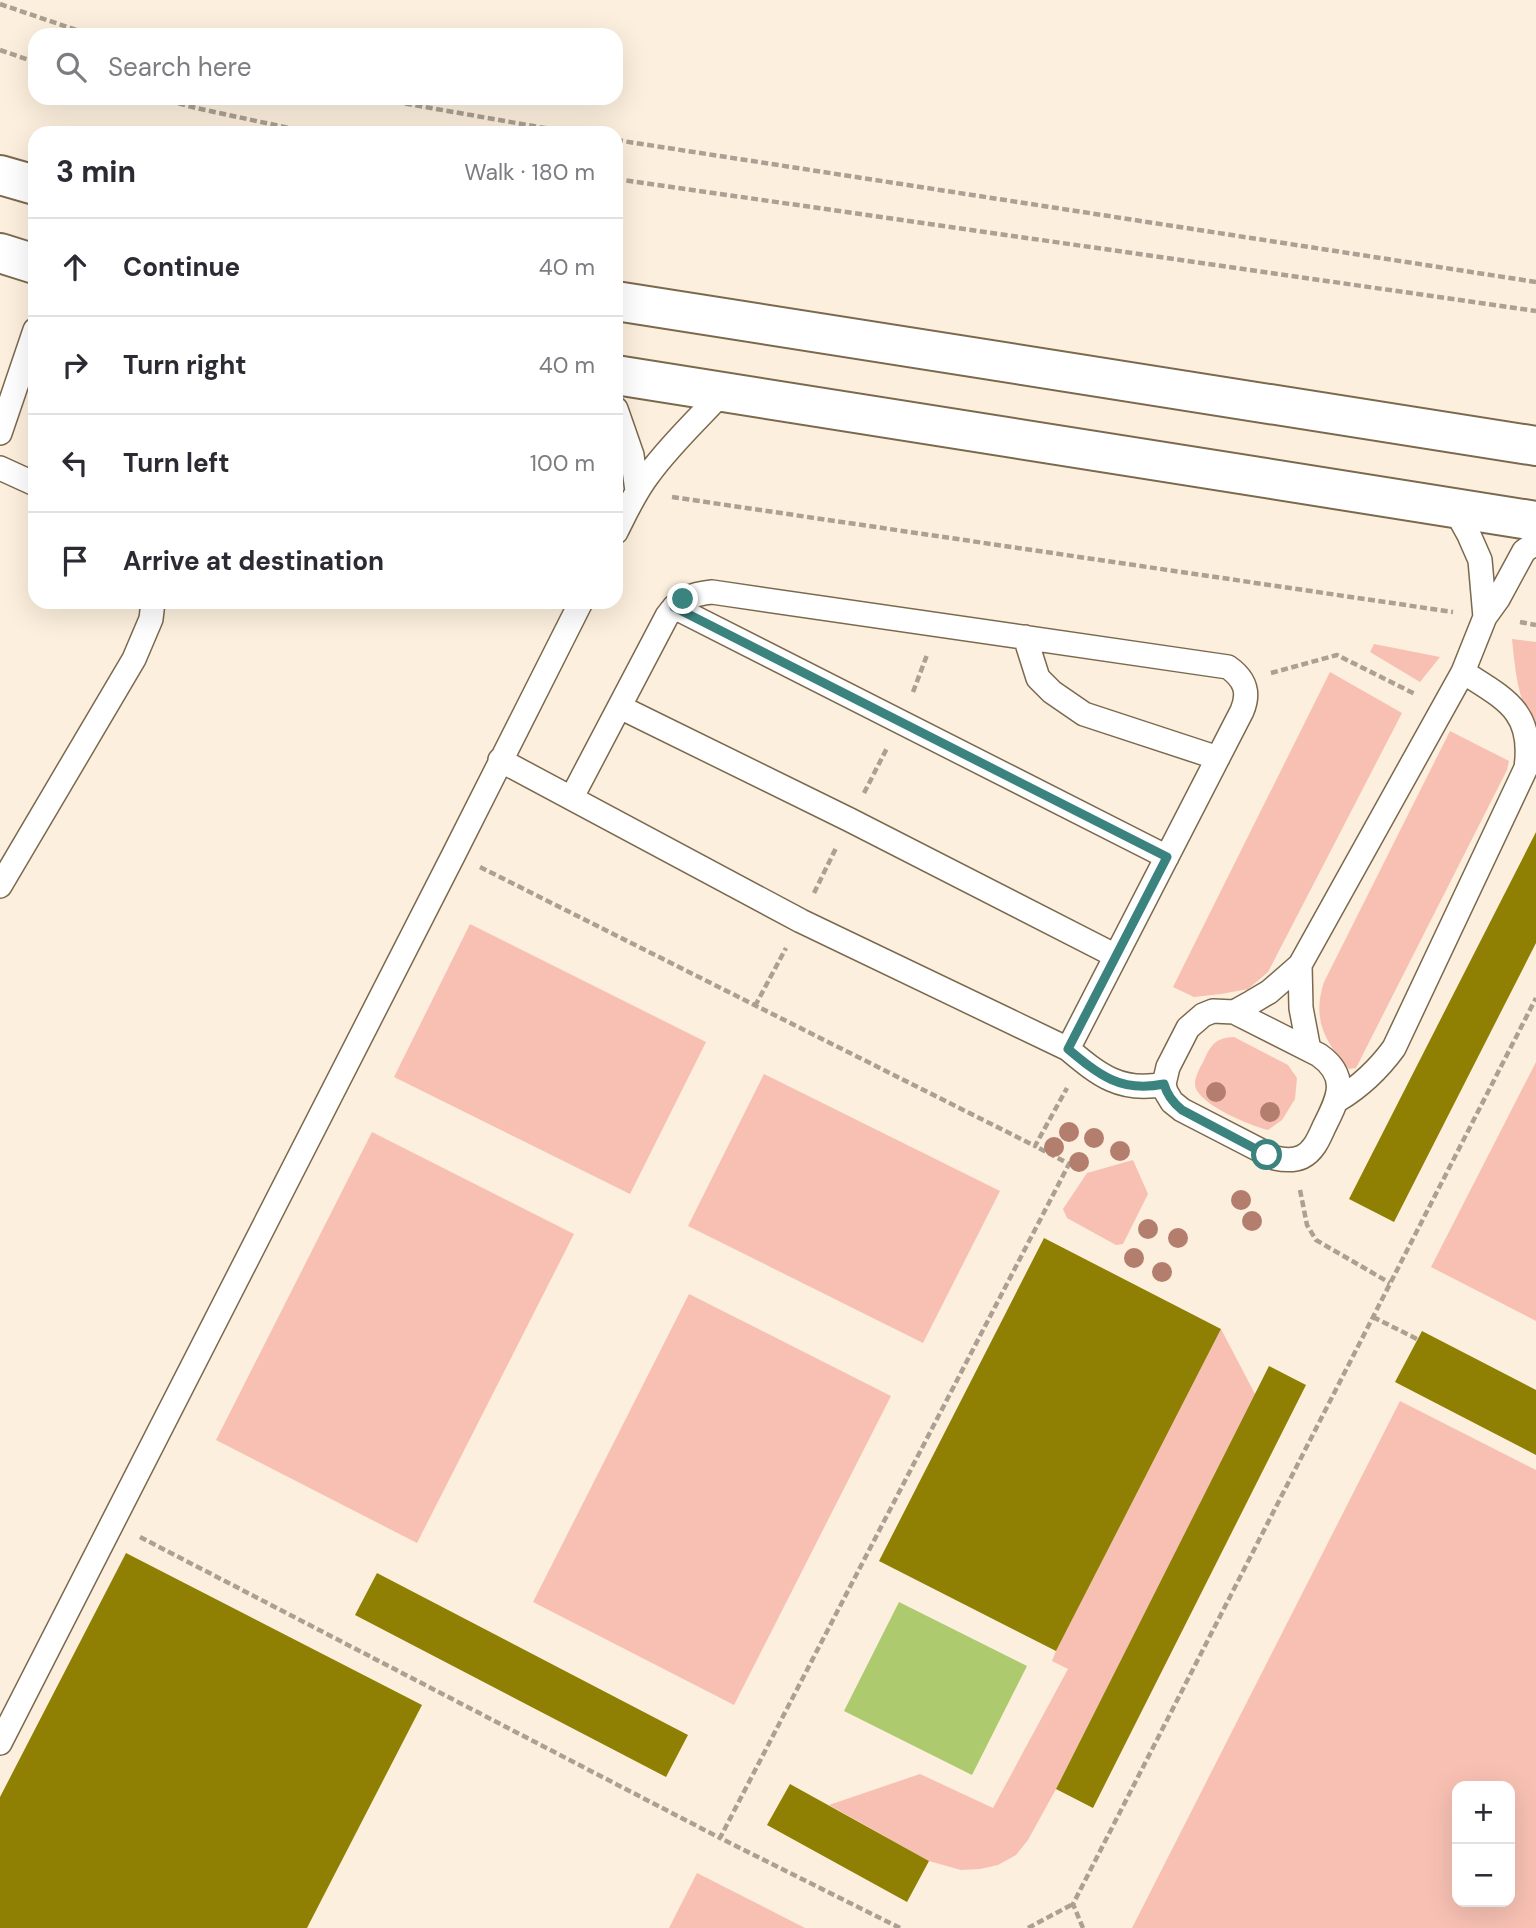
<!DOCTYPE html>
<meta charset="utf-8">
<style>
:root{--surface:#fff;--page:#f7f7f7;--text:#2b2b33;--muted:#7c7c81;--line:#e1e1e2}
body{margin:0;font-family:"DM Sans",sans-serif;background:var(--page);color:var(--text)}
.controls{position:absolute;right:21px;bottom:21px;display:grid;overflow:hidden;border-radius:14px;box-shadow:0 7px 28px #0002}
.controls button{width:63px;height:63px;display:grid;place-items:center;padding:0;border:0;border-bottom:2px solid var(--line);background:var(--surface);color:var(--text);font:35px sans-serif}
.stop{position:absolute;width:21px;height:21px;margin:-16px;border:5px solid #3b837f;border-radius:50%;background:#fff}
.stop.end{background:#3b837f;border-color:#fff;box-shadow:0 2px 7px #0008}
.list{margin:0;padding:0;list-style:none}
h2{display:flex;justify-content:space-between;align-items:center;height:91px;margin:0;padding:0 28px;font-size:30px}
h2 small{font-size:23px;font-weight:400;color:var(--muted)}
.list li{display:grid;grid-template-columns:46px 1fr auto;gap:21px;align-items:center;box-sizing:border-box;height:98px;padding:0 28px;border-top:2px solid var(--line)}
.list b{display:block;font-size:26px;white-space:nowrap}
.list em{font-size:23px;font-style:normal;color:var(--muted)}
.icon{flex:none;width:38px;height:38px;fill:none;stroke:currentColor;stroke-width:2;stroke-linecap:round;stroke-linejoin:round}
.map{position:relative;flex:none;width:1536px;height:1928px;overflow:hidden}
.search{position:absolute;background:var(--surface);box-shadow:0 7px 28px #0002;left:28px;top:28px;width:595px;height:77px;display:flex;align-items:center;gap:18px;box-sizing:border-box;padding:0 24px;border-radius:21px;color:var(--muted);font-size:26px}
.panel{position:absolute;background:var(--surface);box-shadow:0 7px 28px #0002;left:28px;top:126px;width:595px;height:483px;border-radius:21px}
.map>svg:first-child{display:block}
.green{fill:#f7c0b3;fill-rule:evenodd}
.water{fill:#aeca6e}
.building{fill:#8f8004}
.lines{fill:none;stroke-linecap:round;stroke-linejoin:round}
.service-casing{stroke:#7b694d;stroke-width:26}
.secondary-casing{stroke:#7b694d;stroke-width:42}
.path{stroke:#aba091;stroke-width:4.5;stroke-dasharray:7 3.5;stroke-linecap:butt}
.service{stroke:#fff;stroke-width:23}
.secondary{stroke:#fff;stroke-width:38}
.tree{fill:#b37e6d}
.route{stroke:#3b837f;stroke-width:9}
</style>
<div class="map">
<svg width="1536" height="1928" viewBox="0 0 1536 1928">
<rect width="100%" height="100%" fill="#fcefdd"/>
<path class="green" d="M1512 639 1536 642V725C1517 703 1515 667 1512 639Z
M1374 644 1440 657 1420 682 1370 652Z
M1330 672 1402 713 1268 972 1248 989 1221 994 1194 997 1173 987Z
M1450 731 1509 761 1507 770 1356 1068 1349 1069C1324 1041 1312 1019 1324 982Z
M470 924 706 1042 630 1194 394 1077Z
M1234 1037 1288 1065 1297 1078 1295 1099 1282 1120 1268 1130C1249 1125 1205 1107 1196 1089 1192 1079 1201 1067 1205 1058 1212 1043 1217 1038 1234 1037Z
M1536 1062V1321L1431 1267Z
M764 1074 1000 1191 923 1343 688 1226Z
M372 1132 574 1234 417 1543 216 1440Z
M1133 1160 1148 1194 1123 1244 1116 1245 1067 1218 1063 1209 1087 1173Z
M689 1294 891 1396 734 1705 533 1602Z
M1221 1329 1255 1394 1056 1789 1028 1840 1016 1855 998 1865 980 1869 961 1870 929 1861 829 1805 920 1774 993 1808 1068 1669 1052 1661 1056 1651Z
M1400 1401 1536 1470V1928H1132ZM1457 1786H1510V1902H1457Z
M697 1873 805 1928H669Z"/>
<path class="water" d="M899 1602 1027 1666 972 1775 844 1711Z"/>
<path class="building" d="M1536 832V943L1394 1222 1349 1199Z
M1044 1238 1221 1329 1056 1651 879 1561Z
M1422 1331 1536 1390V1455L1395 1382Z
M1269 1366 1306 1385 1093 1808 1056 1789Z
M126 1553 422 1705 307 1928H0V1797Z
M377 1573 688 1735 666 1777 355 1615Z
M790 1784 929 1861 907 1902 767 1825Z"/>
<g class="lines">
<g class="service-casing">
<path id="service" d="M616 409 632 455 637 491
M0 433 35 330
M0 468 35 484
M1454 508 1469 535 1480 560 1485 617
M616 532C626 512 635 492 649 474 670 445 698 419 723 392
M674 607 1167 857
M1025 637 1038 678 1052 692 1084 714 1218 758
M620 707 850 820 1116 956
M500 760 801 921 1068 1049C1099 1075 1121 1093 1164 1084
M572 797 667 616C679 599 692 594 712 592L1228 667C1245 679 1250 692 1242 711L1068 1049
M0 886 134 659 151 619 153 602
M1300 965 1301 1008 1309 1050
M1234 1012 1319 1055C1350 1077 1338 1099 1324 1127 1319 1138 1314 1151 1302 1157 1293 1161 1284 1160 1275 1158L1182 1110 1172 1102 1166 1092 1164 1084 1168 1067 1188 1028 1203 1015 1213 1011 1234 1012 1252 1002 1269 992 1300 965 1463 672 1485 617 1498 599 1524 551 1536 543
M1338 1100C1361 1086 1378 1070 1394 1048L1526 768C1534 711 1505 699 1463 672
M0 1743 454 854 581 602"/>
</g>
<g class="secondary-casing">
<path id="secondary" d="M0 175 35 185
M0 253 35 264
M616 301 1536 446
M616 375 1536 521"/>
</g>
<path class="path" d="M0 4 91 35
M0 50 35 62
M158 98 196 108 312 133
M374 98 573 133
M616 140 1536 282
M616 179 1536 311
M672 497 1453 612
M1520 622 1536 625
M1271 673 1337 655 1415 694
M913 692 927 655
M864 793 887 748
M480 867 1035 1146 1067 1088
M814 893 836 848
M755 1006 786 948
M1300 1190 1307 1225 1316 1240 1390 1283
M1373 1317 1417 1339
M140 1537 720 1838
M900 1928 720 1838 1069 1164 1035 1146
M1028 1928 1073 1904
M1083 1928 1073 1904 1536 998"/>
<use href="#service" class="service"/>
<use href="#secondary" class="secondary"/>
</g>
<g class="tree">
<circle cx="1216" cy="1092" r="10"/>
<circle cx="1270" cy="1112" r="10"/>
<circle cx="1069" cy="1132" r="10"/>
<circle cx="1094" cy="1138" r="10"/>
<circle cx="1054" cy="1147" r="10"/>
<circle cx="1120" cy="1151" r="10"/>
<circle cx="1079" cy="1162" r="10"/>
<circle cx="1241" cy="1200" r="10"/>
<circle cx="1252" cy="1221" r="10"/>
<circle cx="1148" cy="1229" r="10"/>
<circle cx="1178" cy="1238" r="10"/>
<circle cx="1134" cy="1258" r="10"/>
<circle cx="1162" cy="1272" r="10"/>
</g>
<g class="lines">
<path class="route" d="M683 599 674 607 1167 857 1068 1049C1099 1075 1121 1093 1164 1084 1167 1095 1172 1102 1182 1110L1267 1155"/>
</g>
</svg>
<div class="controls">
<button>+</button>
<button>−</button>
</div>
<div class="stop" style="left:1267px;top:1155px"></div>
<div class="stop end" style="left:683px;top:599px"></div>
<div class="search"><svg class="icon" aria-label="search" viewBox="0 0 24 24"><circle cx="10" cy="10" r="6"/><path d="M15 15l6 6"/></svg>Search here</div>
<section class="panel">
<h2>3 min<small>Walk · 180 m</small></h2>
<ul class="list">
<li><svg class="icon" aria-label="ahead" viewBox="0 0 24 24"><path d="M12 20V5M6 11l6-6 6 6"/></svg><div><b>Continue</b></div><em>40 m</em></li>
<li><svg class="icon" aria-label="right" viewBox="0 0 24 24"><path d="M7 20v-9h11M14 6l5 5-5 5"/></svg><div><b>Turn right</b></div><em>40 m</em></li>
<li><svg class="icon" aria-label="left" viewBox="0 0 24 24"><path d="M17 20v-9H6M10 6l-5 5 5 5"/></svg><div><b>Turn left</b></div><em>100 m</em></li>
<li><svg class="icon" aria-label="arrive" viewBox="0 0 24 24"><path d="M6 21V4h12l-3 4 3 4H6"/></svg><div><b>Arrive at destination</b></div></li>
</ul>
</section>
</div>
